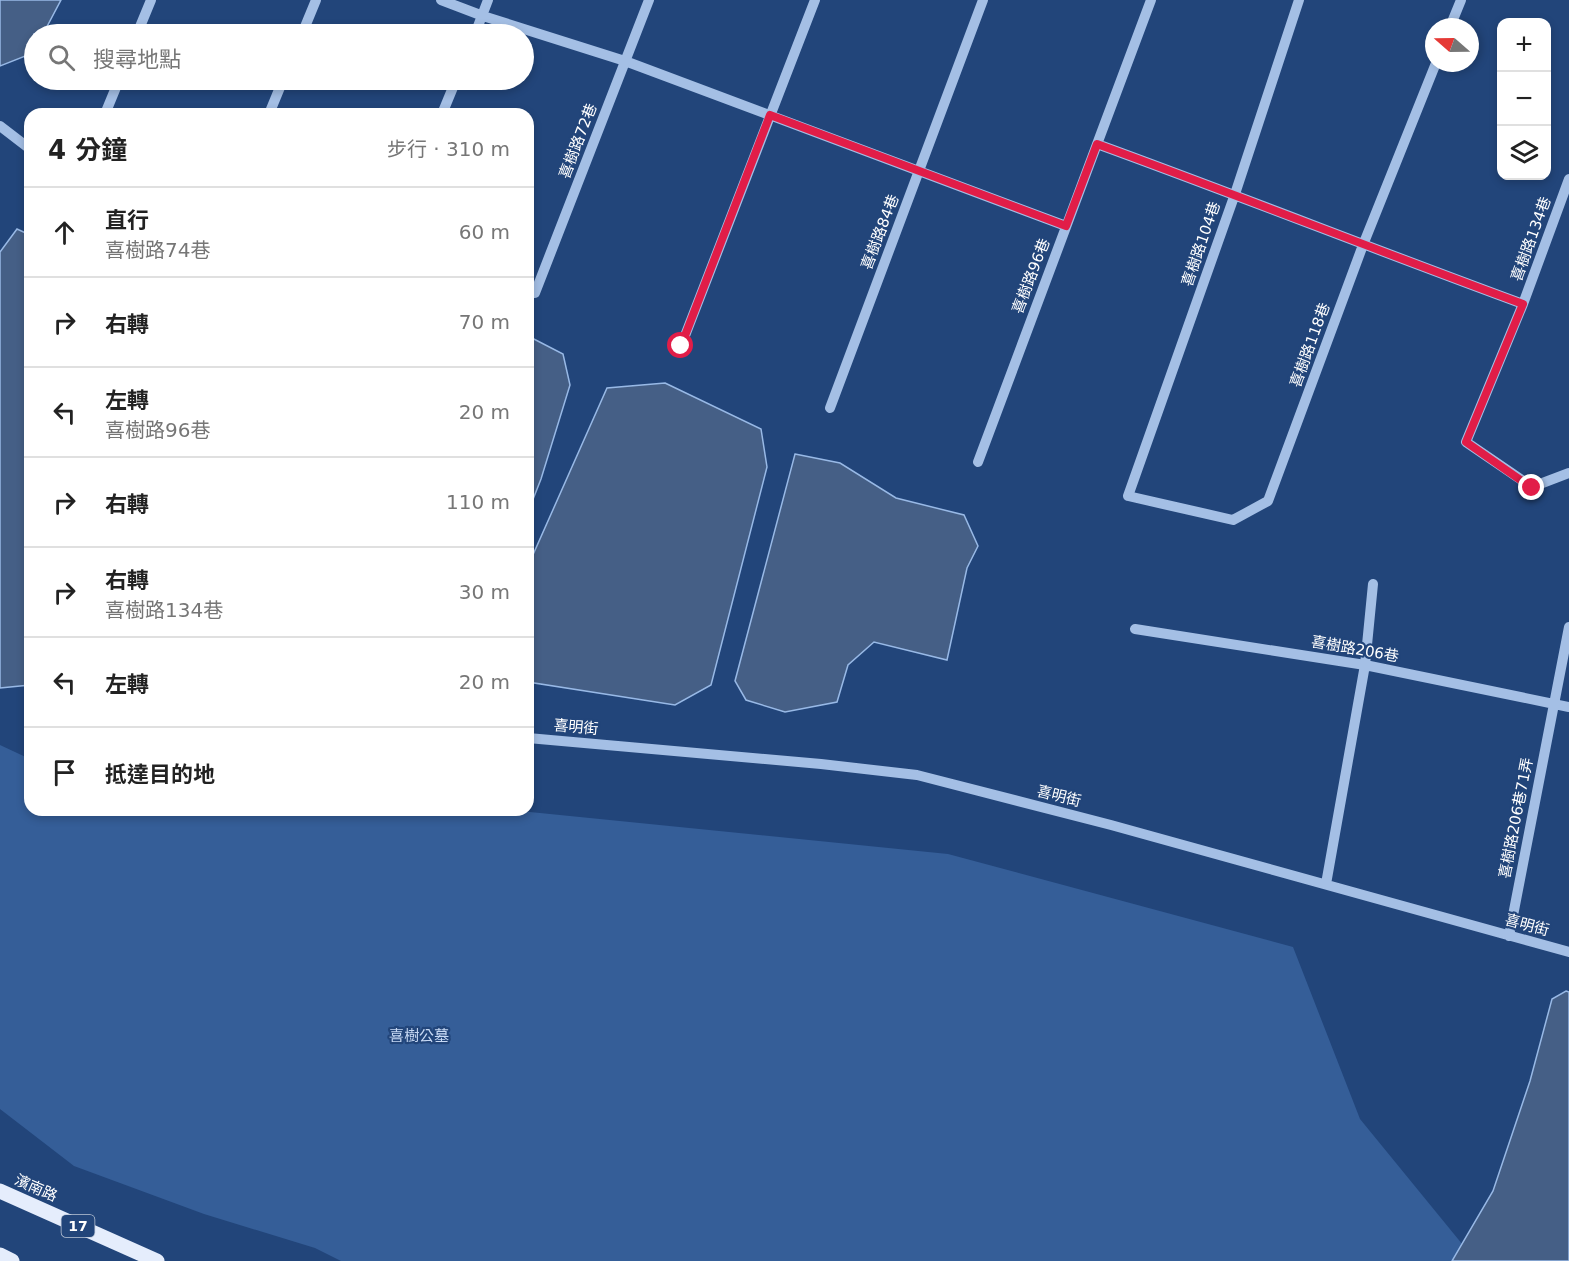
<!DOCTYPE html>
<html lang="zh-TW">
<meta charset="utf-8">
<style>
:root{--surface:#fff;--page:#f2f2f2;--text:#222;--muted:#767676;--line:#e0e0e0}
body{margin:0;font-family:"DejaVu Sans","Noto Sans TC",sans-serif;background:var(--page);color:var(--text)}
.controls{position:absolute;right:18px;top:18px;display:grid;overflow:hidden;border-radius:12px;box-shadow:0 3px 9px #0003}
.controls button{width:54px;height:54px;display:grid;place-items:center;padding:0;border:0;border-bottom:2px solid var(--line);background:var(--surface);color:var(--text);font:30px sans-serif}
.compass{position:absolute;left:1425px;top:18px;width:54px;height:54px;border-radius:50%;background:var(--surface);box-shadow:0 3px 9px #0003;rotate:290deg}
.stop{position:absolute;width:18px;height:18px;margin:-14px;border:4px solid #e11d48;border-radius:50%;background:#fff}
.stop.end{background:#e11d48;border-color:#fff;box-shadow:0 2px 6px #0008}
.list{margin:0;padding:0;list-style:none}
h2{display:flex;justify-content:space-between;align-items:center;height:78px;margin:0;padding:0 24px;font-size:26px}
h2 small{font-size:20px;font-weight:400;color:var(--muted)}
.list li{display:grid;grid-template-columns:39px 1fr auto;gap:18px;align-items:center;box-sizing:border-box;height:90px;padding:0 24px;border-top:2px solid var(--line)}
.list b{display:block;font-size:22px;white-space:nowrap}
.list p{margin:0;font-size:20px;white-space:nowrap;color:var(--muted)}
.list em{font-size:20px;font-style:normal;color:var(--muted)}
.icon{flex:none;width:33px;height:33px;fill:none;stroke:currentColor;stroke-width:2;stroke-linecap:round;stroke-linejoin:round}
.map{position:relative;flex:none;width:1569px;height:1261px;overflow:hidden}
.search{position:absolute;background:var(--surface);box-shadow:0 3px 9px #0003;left:24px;top:24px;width:510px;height:66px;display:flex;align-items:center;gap:15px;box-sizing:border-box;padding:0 21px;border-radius:33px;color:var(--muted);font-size:22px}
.panel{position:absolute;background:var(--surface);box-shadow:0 3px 9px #0003;left:24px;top:108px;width:510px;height:708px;border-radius:18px}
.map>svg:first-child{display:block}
.green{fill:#355e98}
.water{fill:#455f86;stroke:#98b9e6;stroke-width:1.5}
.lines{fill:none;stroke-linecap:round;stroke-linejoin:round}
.minor{stroke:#a4bfe5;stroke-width:10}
.major{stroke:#e5edfc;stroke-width:15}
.route{stroke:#e11d48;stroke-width:8}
.labels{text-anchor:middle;stroke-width:4.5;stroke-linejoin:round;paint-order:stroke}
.shield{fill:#22457a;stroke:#bdc7d7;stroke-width:1.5}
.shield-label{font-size:14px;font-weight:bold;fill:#fff}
.street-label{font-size:15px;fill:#fff;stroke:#22457a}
.park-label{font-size:15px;fill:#c7d9f4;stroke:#22457a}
</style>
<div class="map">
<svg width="1569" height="1261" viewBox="0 0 1569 1261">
<rect width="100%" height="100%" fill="#22457a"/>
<path class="green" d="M0 745 30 759V810H510L948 854 1293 947 1360 1119 1476 1261H341L315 1248 204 1214 74 1166 0 1109Z"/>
<path class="water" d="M0 0H61L43 34H34V50L33 53 0 66Z
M17 229 30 235V685L0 688V252Z
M528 336 563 354 570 385 541 479 528 512Z
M665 383 761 429 767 467 711 685 675 705 528 682V566L607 388Z
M795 454 840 463 896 498 964 515 978 546 967 568 947 660 874 642 848 665 837 702 785 712 746 700 735 681Z
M1566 991 1569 992V1261H1452L1493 1191 1530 1081 1552 999Z"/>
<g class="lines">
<path class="minor" d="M441 0 483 16 625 61 1066 226
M1299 0 1235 194 1128 496 1233 520 1268 501 1363 245 1436 63
M1450 27 1461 0
M137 34 151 0
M302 34 316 0
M475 34 488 0
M105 114 119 80
M269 114 283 80
M442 114 456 80
M0 126 30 149
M1097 144C1240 196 1381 252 1523 304
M1569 179 1523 304 1466 442 1532 487 1569 473
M535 293 649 0
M681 346 815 0
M830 408 983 0
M978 462 1151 0
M1135 629 1365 665 1569 707
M528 738 821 764 917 775 1111 825 1569 952
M1326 884 1365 665 1373 584
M1509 936 1569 627"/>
<path class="major" d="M0 1191 157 1261
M0 1255 12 1261"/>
</g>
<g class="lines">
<path class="route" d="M681 346 770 115 1066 226 1097 144C1240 196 1381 252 1523 304L1466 442 1532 488"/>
</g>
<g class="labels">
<rect class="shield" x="61.5" y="1215" width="33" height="22" rx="4.5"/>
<g class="shield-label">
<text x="78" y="1231">17</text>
</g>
<g class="street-label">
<text transform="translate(578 141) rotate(-69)" y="5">喜樹路72巷</text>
<text transform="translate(880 232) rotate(-69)" y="5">喜樹路84巷</text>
<text transform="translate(1531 239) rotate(-70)" y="5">喜樹路134巷</text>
<text transform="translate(1201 244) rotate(-71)" y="5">喜樹路104巷</text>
<text transform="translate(1031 276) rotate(-69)" y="5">喜樹路96巷</text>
<text transform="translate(1310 345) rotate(-70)" y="5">喜樹路118巷</text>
<text transform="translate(1355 649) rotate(10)" y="5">喜樹路206巷</text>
<text transform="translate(576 727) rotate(5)" y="5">喜明街</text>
<text transform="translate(1059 796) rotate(14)" y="5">喜明街</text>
<text transform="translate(1516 818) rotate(-79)" y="5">喜樹路206巷71弄</text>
<text transform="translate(1527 925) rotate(15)" y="5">喜明街</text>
<text transform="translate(36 1188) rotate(24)" y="5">濱南路</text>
</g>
<g class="park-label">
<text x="419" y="1041">喜樹公墓</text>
</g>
</g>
</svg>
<div class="controls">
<button>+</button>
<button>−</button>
<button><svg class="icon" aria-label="layers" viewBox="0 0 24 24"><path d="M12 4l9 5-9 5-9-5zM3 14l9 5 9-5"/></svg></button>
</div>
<svg class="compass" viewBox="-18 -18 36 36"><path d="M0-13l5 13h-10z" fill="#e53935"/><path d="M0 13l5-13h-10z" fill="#767676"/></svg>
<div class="stop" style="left:681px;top:346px"></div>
<div class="stop end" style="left:1532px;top:488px"></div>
<div class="search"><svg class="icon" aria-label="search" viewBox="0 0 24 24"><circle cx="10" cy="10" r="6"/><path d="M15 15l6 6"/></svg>搜尋地點</div>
<section class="panel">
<h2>4 分鐘<small>步行 · 310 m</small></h2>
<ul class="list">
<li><svg class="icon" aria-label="ahead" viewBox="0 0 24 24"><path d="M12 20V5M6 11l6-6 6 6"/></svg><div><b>直行</b><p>喜樹路74巷</p></div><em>60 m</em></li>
<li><svg class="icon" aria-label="right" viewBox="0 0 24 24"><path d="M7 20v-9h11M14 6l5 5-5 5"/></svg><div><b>右轉</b></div><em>70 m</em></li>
<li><svg class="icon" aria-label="left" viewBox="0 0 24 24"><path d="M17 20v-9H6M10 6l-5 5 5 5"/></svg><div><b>左轉</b><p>喜樹路96巷</p></div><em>20 m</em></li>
<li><svg class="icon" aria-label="right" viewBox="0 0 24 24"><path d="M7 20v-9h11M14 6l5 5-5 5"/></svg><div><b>右轉</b></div><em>110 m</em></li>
<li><svg class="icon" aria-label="right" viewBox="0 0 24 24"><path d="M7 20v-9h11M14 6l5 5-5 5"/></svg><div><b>右轉</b><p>喜樹路134巷</p></div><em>30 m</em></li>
<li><svg class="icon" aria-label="left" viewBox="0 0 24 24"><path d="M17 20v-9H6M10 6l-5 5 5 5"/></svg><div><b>左轉</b></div><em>20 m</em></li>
<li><svg class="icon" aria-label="arrive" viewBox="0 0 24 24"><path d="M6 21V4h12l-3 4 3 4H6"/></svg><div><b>抵達目的地</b></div></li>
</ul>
</section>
</div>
